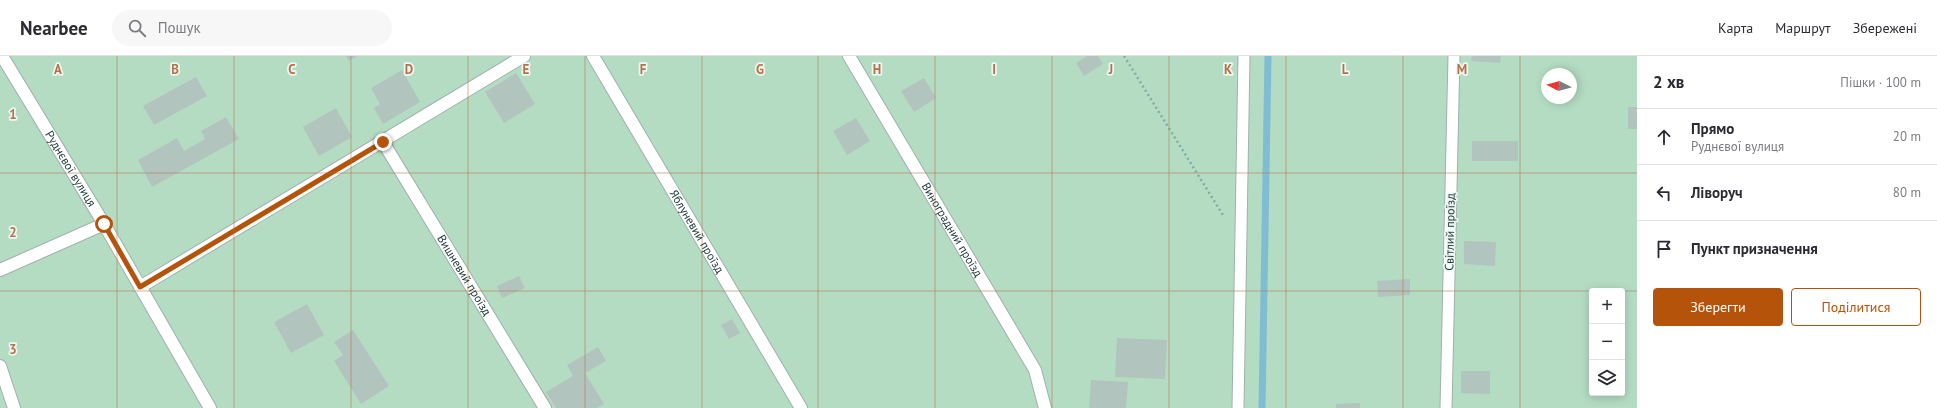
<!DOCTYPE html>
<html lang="uk">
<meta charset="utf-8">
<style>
:root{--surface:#fff;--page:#f7f7f7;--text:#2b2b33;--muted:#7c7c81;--line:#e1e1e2;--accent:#b45309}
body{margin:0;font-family:"PT Sans",sans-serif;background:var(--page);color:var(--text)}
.controls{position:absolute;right:12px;bottom:12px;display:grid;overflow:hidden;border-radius:4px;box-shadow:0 2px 10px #0003}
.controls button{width:36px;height:36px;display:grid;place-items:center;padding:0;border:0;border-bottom:1px solid var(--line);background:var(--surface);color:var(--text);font:20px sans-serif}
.compass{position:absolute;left:1541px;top:12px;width:36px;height:36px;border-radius:50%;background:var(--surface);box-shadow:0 2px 10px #0003;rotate:275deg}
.stop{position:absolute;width:12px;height:12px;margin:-9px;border:3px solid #b45309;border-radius:50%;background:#fff}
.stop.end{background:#b45309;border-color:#fff;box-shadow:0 1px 4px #0008}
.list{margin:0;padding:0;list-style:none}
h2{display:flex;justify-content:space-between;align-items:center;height:52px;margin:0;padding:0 16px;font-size:17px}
h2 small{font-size:13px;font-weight:400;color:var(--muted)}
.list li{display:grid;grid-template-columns:26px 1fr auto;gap:12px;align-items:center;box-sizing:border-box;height:56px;padding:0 16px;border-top:1px solid var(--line)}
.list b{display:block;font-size:15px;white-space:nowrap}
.list p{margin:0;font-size:13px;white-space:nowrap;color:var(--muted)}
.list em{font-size:13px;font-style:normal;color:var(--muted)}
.actions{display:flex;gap:8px;padding:12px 16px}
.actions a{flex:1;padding:9px 0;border:1px solid var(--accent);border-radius:4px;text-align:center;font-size:14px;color:var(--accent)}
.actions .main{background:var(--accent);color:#fff}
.icon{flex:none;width:22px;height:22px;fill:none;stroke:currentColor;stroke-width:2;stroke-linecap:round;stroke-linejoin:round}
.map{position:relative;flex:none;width:1637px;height:352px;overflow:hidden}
header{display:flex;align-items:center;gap:24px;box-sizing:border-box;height:56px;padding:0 20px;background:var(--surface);border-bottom:1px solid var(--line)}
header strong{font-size:19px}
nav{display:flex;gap:22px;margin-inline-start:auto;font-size:14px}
.search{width:280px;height:36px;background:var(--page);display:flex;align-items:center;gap:10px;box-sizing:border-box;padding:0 14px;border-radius:22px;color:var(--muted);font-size:15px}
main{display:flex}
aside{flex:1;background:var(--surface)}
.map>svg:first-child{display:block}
.green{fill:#b4dcc3;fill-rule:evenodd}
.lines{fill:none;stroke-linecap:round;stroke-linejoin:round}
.stream{stroke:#81bdd2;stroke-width:7}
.building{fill:#b2c4be}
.service-casing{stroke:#a0b1ad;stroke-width:13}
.minor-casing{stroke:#a0b1ad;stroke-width:14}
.path{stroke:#7cafa4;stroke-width:2.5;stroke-dasharray:2 3;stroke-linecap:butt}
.service{stroke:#fff;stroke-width:11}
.minor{stroke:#fff;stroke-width:12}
.route{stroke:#b45309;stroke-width:5}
.grid{fill:none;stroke:#b77146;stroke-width:1;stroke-opacity:0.55}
.labels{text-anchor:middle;stroke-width:3.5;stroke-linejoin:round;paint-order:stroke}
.street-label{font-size:12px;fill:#1e3935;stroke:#edf6f3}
.grid-label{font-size:13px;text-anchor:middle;font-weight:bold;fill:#b77146;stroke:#edf6f3;stroke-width:3.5;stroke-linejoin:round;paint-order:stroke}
</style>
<header>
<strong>Nearbee</strong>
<div class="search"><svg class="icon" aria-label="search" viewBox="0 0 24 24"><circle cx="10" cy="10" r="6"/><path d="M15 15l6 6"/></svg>Пошук</div>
<nav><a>Карта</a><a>Маршрут</a><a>Збережені</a></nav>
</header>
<main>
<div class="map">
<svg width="1637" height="352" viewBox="0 0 1637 352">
<rect width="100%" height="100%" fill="#ddeae5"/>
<path class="green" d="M0 0H1637V352H0ZM1547 18H1571V42H1547ZM1592 235H1622V337H1592Z"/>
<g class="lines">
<path class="stream" d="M1262 352 1268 0"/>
</g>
<path class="building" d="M346 0H357L349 5Z
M1087 0H1098L1103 8 1084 20 1076 7Z
M1472 0H1501L1500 7 1471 5Z
M402 14 420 46 383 68 374 52 380 48 371 32Z
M516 17 535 48 504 67 485 36Z
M196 21 207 40 154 69 143 50Z
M924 22 936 42 914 56 901 35Z
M1628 51H1637V73H1628Z
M336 52 352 81 319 100 303 71Z
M226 61 239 83 152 131 138 104 177 82 184 95 205 83 201 75Z
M856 62 870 85 847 99 833 75Z
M1472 85H1518V105H1472Z
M1464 185 1496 186 1495 210 1464 208Z
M519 220 525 232 502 242 497 230Z
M1410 223V239L1378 241 1377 225Z
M307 248 324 279 291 297 274 266Z
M732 263 740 277 729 283 721 269Z
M353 274 389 330 361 348 334 305 343 299 334 286Z
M1117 282 1167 284 1165 323 1115 321Z
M598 291 606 305 585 317 604 348 597 352H556L546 336 573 320 567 309Z
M1461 315H1490V338L1461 337Z
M1091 324 1128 326 1126 352H1089Z
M1360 347V352H1336V348Z"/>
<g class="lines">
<g class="service-casing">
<path id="service" d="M1238 352 1244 0
M1446 352 1454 0"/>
</g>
<g class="minor-casing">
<g id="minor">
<path id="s1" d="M2 0 104 168 210 352"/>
<path id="s2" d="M593 0 801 352"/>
<path id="s3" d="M849 0 1035 314 1045 352"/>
<path id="s4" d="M383 86 545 352"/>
<path d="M0 214 104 168"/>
<path d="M140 231 524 0"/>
<path d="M0 310 14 352"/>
</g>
</g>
<path class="path" d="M1124 0 1223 159"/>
<use href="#service" class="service"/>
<use href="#minor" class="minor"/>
</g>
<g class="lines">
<path class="route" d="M104 168 140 231 383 86"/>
</g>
<path class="grid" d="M117 0V352M234 0V352M351 0V352M468 0V352M585 0V352M702 0V352M818 0V352M935 0V352M1052 0V352M1169 0V352M1286 0V352M1403 0V352M1520 0V352M0 117H1637M0 235H1637"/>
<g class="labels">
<g class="street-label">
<text dy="4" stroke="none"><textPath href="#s1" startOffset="132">Руднєвої вулиця</textPath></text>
<text dy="4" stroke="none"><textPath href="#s3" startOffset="202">Виноградний проїзд</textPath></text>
<text dy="4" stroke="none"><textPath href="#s2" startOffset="204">Яблуневий проїзд</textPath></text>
<text transform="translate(1450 176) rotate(-89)" y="4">Світлий проїзд</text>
<text dy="4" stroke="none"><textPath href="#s4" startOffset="156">Вишневий проїзд</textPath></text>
</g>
</g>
<g class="grid-label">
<text x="58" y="18">A</text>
<text x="175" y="18">B</text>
<text x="292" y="18">C</text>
<text x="409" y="18">D</text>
<text x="526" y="18">E</text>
<text x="643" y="18">F</text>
<text x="760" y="18">G</text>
<text x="877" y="18">H</text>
<text x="994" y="18">I</text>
<text x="1111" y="18">J</text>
<text x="1228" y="18">K</text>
<text x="1345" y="18">L</text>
<text x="1462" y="18">M</text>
<text x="13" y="63">1</text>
<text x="13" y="181">2</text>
<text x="13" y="298">3</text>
</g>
</svg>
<div class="controls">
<button>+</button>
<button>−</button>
<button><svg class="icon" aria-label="layers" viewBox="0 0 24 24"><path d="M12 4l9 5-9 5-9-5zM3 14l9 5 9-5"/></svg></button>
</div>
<svg class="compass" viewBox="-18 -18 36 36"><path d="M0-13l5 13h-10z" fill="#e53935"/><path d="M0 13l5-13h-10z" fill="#7c7c81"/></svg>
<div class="stop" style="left:104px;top:168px"></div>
<div class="stop end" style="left:383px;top:86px"></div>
</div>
<aside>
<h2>2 хв<small>Пішки · 100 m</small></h2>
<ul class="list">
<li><svg class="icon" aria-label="ahead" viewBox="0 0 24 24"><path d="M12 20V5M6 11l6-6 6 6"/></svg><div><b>Прямо</b><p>Руднєвої вулиця</p></div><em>20 m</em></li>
<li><svg class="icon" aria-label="left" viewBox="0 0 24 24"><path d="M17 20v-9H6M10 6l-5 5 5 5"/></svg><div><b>Ліворуч</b></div><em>80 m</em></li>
<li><svg class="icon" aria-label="arrive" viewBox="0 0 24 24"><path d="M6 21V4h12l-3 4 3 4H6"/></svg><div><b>Пункт призначення</b></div></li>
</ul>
<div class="actions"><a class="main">Зберегти</a><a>Поділитися</a></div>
</aside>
</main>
